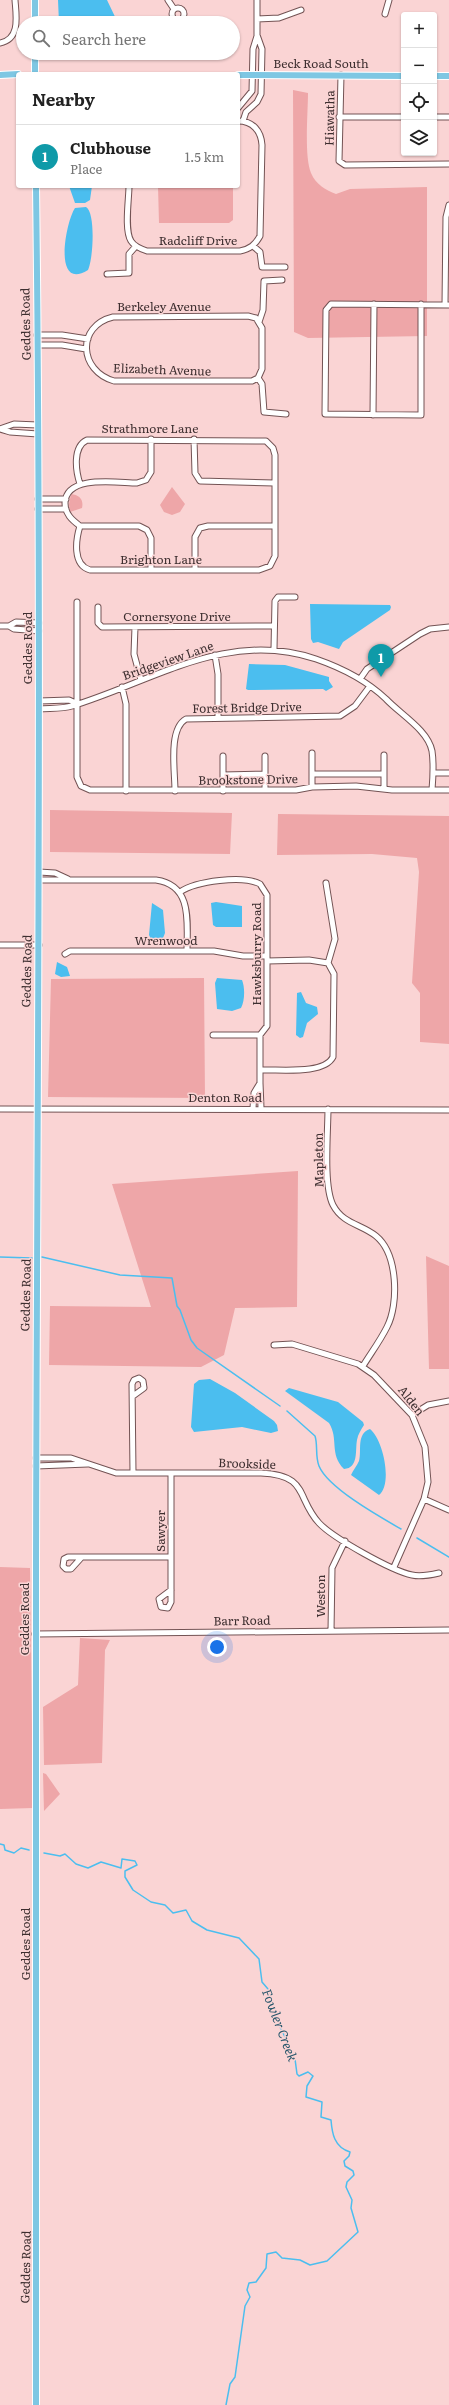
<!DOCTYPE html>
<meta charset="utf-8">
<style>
:root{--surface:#fff;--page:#f2f2f2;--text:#222;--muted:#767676;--line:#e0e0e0;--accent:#2e6780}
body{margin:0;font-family:Literata,serif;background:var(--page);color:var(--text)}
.controls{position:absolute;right:12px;top:12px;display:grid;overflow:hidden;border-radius:4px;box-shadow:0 1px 3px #0004}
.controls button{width:36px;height:36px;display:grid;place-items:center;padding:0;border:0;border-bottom:1px solid var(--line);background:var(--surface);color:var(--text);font:20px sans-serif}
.you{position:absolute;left:217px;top:1647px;width:14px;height:14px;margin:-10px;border:3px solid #fff;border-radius:50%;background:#1a73e8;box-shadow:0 0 0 6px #1a73e833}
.badge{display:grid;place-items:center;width:26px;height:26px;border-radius:50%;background:var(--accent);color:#fff;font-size:13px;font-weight:700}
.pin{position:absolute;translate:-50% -33px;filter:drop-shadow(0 1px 2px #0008)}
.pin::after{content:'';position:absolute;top:21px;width:14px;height:12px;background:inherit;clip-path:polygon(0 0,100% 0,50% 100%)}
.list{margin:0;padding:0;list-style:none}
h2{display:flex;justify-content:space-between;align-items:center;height:52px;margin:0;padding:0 16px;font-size:17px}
h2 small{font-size:13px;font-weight:400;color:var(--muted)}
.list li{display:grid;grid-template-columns:26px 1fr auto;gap:12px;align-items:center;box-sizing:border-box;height:64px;padding:0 16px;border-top:1px solid var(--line)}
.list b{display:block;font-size:15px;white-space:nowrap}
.list p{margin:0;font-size:13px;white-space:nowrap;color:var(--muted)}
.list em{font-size:13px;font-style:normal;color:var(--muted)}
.icon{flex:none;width:22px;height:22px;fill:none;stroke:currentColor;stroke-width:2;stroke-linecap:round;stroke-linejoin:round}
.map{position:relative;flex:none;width:449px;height:2405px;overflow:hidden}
.search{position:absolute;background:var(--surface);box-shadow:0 1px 3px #0004;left:16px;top:16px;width:224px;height:44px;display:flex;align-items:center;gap:10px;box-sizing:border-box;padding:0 14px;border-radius:22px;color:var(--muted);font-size:15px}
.panel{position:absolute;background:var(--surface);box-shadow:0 1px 3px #0004;left:16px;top:72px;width:224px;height:116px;border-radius:4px}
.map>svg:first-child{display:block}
.green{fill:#eea6a8}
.water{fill:#4bbeef}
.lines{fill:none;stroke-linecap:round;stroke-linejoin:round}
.stream{stroke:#4bbeef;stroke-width:1.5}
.minor-casing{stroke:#735354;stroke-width:7}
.major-casing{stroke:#fff;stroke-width:8}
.minor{stroke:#fff;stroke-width:5}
.major{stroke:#7ec7e3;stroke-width:6}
.labels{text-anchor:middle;stroke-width:3;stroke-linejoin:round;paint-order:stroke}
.street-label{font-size:12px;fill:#3e2f30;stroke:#fad4d4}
.water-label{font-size:13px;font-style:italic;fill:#29576c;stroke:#fad4d4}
</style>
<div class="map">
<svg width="449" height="2405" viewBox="0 0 449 2405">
<rect width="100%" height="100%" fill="#fad4d4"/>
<path class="green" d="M293 90 308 93C308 113 304 156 311 173 316 185 326 190 336 194L350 189 427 187V336L308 338 294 332Z
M158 186H233V220L229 223H159Z
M172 487 185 504 180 512 172 515 164 512 160 505Z
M71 494C79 495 84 499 82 508L70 512 69 504Z
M50 810 232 813 230 854 50 852Z
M278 814 449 816V1044L420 1042V993L412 983 419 872 417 858 372 854 277 855Z
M204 978 205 1098 48 1097 51 979Z
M298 1171 297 1307 235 1308 224 1355 201 1367 49 1365 50 1306 151 1307 112 1184Z
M426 1256 449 1266V1369H429Z
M0 1567 30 1568 33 1808 0 1809Z
M80 1638 110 1640 105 1650 102 1763 44 1765 43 1707 78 1685Z
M43 1773 46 1774 60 1794 44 1811Z"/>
<path class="water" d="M58 0H107L118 23H59Z
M69 186H92L90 200 85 203H75Z
M86 207C96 213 93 260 88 270 52 292 66 221 75 208Z
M310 604 390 605 391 607 390 610 343 642 339 649 318 642 313 643 311 639Z
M249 664 285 665 329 677V681L333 687 326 691 323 689 248 690 246 689Z
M216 902 242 906V927H216L213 925 211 903Z
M152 903 163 910 165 933 161 943 151 939 149 935Z
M57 962 67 967 70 976 61 977 55 974Z
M217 978 242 980C245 987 245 1001 241 1008L232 1011 217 1009 215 983Z
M301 992 306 1003 317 1007 318 1014 307 1023 303 1037 300 1038 296 1035 297 993Z
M210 1379 235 1393 274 1421 277 1425 278 1431 271 1433 242 1427 194 1432 191 1427 194 1384 199 1380Z
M289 1388 338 1402 363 1422 364 1425C361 1430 358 1434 357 1440 355 1450 359 1468 344 1469 329 1454 339 1439 329 1423L285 1391Z
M370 1429C383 1439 393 1484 379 1495L351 1475C353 1470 357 1466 359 1461 362 1450 356 1434 370 1429Z"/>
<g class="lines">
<path class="stream" d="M0 1257 32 1258
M42 1257 120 1275 172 1278 177 1306 180 1310 191 1340 197 1348 280 1406
M287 1411 315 1436C318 1445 315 1456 319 1466 328 1488 380 1517 401 1529
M417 1538 449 1557
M0 1844 4 1845 5 1850 14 1853 21 1848 29 1850
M44 1853 60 1856 65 1854 76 1864 88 1868 101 1862 121 1868 122 1859 135 1861 137 1865 125 1871V1877L133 1890 151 1902 165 1905 173 1913 186 1910 192 1921 207 1930 239 1938 259 1959 262 1982 268 1989 274 2005 273 2013 285 2037 290 2054 295 2059 297 2074 299 2076 308 2072 313 2076 307 2086 306 2097 322 2102 321 2117 331 2120C332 2133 334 2147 350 2152L349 2156 344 2161 345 2166 353 2171 354 2175 347 2182 346 2187 352 2200 351 2208 358 2232 327 2261 310 2265 300 2260 282 2258 276 2252 267 2254 266 2268 256 2282 249 2283 247 2290 250 2297 245 2306 235 2377 230 2384 226 2405"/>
<g class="minor-casing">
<path id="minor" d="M168 0 174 9
M172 14a6 6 0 1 1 12 0a6 6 0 1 1-12 0Z
M385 14 389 0
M257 19 279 18 301 10
M0 43C21 39 16 15 15 0
M341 75 339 161 345 165 449 164
M238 108 252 91 253 49 257 36
M339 117H404
M434 117H449
M243 121 246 112 257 102 261 94 262 49 257 35V0
M129 186C129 199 124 230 131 241 134 246 141 249 147 251H240C250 249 255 245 260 236L262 145C261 131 253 121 238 121
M253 246 260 252 262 267H285
M107 274 129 273V254L136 246
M421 304V415L325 414 326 310 331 304 449 305
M445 305 446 217 449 205
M248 316 256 318 262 328V369L258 378 252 381H114C79 371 76 326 113 317Z
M259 322 263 310 264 281 282 280
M37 335H62L88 339
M38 345H62L86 349
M258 378 262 384 264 412 286 414
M373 415 374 304
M0 429 14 424 38 425
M0 429 10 432 38 434
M194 439 195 473 200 481 274 483
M38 499H66
M38 509H66
M80 526C76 539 72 565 90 570H259L270 566 275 556V455L273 448 266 441 87 440C72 447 76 472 80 484
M151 570V538L147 530 139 526H80C72 520 65 514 65 503 66 474 118 483 137 483L146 480 151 472V439
M195 570V537L200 528 208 526H275
M77 602V777L81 786 90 790H296L312 787 356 786 392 790H449
M98 607V623L102 627 274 626
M39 623 16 622 9 626 14 629 39 631
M0 626H9
M135 627 134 654 141 680
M274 649 275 601 278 597H295
M215 655 218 674V717
M360 679 367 669 420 634 430 629 449 627
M122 687 126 704V791
M39 701 69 700 78 704
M39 709C49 708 62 709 72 706 154 681 227 629 316 659 342 668 366 680 386 699 400 714 428 730 432 751 434 764 433 778 432 790
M384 755V788
M223 756V775
M433 773H449
M312 774H384
M312 787V753
M265 790V756
M175 791C175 771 168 729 186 719L340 716 355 706 370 686
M223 791V775L265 774
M39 872 55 873 68 879
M39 880H156C193 885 187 923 187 951
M180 892C196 881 243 875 260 884L267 895V1026L260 1035H213
M0 945H39
M65 954 70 951H214L243 956H267
M267 961 309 960 328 963
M260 1035V1083
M260 1070C279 1069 324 1075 333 1057L334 974 328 963 335 939 326 883
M253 1108 254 1093 260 1083 261 1108
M0 1109 449 1110
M328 1109C328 1132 323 1185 333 1205 343 1224 361 1224 376 1236 398 1254 399 1304 387 1327 380 1341 371 1353 363 1366
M274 1345 292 1344 358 1364 374 1375 412 1415 425 1447 428 1482 424 1499 394 1567
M133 1396 144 1388 143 1381 139 1378 134 1380 132 1384 133 1473
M412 1415 428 1405 449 1401
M36 1458H71L116 1473H261C309 1475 296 1498 319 1523 333 1538 392 1571 412 1575 421 1577 430 1575 439 1573
M36 1466 88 1464
M424 1499 449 1510
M81 1558 71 1569H66L63 1566 64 1559 68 1557H171
M171 1590 159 1599 161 1607 168 1608 171 1602V1473
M331 1631 332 1568 345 1541
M35 1634 449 1630"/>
</g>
<g class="major-casing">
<path id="major" d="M35 23V0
M35 74V53
M0 75 18 74
M238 75 404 76
M434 76H449
M36 2405C38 2126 35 1847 36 1569 37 1108 42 647 36 186"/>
</g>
<use href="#minor" class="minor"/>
<use href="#major" class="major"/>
</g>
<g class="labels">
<g class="street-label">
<text x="321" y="68">Beck Road South</text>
<text transform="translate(330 118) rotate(-89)" y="4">Hiawatha</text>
<text x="198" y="245">Radcliff Drive</text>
<text x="164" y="311">Berkeley Avenue</text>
<text transform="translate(26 324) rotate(-91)" y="4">Geddes Road</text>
<text transform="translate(162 370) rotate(2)" y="4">Elizabeth Avenue</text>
<text x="150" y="433">Strathmore Lane</text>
<text x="161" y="564">Brighton Lane</text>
<text x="177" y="621">Cornersyone Drive</text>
<text transform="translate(28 648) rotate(-90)" y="4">Geddes Road</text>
<text transform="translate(168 661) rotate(-19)" y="4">Bridgeview Lane</text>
<text transform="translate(247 708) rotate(-1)" y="4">Forest Bridge Drive</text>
<text transform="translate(248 780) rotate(-1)" y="4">Brookstone Drive</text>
<text x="166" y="945">Wrenwood</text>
<text transform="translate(257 954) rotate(-90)" y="4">Hawksburry Road</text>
<text transform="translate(27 971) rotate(-89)" y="4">Geddes Road</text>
<text x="225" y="1102">Denton Road</text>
<text transform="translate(319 1160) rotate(-91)" y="4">Mapleton</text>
<text transform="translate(26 1295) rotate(-89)" y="4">Geddes Road</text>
<text transform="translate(411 1401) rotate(52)" y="4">Alden</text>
<text transform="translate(247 1464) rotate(2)" y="4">Brookside</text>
<text transform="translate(161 1531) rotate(-90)" y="4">Sawyer</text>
<text transform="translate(321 1596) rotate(-90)" y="4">Weston</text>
<text transform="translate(25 1619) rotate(-90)" y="4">Geddes Road</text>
<text transform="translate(242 1621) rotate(-1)" y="4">Barr Road</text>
<text transform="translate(26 1944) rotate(-90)" y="4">Geddes Road</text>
<text transform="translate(26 2267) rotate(-89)" y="4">Geddes Road</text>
</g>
<g class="water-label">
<text transform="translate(280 2025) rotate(69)" y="5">Fowler Creek</text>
</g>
</g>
</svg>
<div class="controls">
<button>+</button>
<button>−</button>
<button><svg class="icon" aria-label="locate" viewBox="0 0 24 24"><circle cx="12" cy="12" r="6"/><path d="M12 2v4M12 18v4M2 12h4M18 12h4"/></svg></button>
<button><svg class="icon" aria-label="layers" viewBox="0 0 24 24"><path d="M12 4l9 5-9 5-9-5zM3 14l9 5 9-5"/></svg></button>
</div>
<div class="you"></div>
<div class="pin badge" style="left:381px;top:677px;background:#0f9aa8">1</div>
<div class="search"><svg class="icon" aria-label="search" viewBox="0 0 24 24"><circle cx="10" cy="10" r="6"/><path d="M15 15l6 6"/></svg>Search here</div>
<section class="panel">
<h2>Nearby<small></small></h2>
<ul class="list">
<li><span class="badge" style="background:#0f9aa8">1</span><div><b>Clubhouse</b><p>Place</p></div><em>1.5 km</em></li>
</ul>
</section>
</div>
